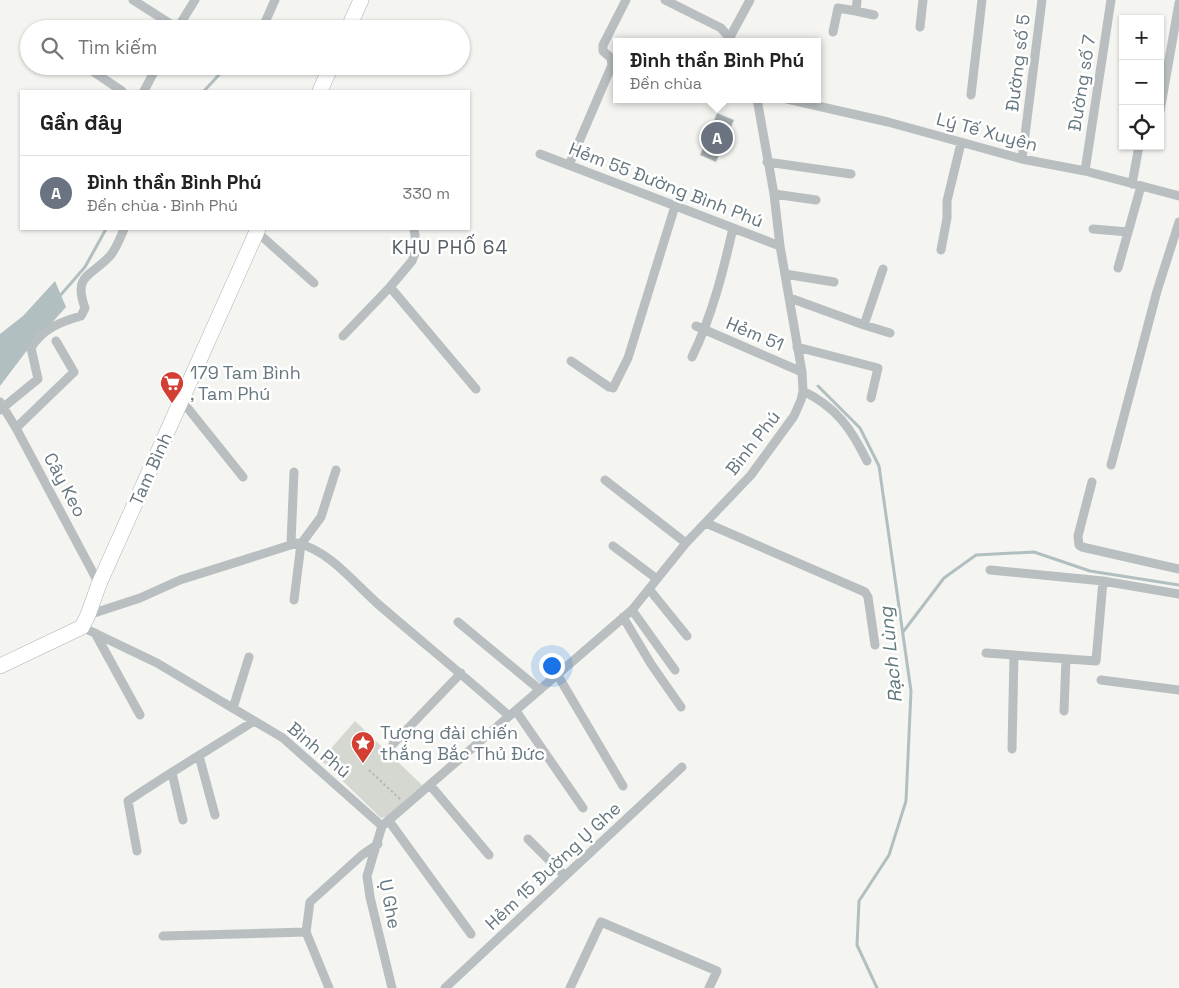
<!DOCTYPE html>
<html lang="vi">
<meta charset="utf-8">
<style>
:root{--surface:#fff;--page:#f2f2f2;--text:#222;--muted:#767676;--line:#e0e0e0;--accent:#d33f32}
body{margin:0;font-family:"Space Grotesk",sans-serif;background:var(--page);color:var(--text)}
.controls{position:absolute;right:15px;top:15px;display:grid;overflow:hidden;border-radius:0px;box-shadow:0 1px 4px #0004}
.controls button{width:45px;height:45px;display:grid;place-items:center;padding:0;border:0;border-bottom:1px solid var(--line);background:var(--surface);color:var(--text);font:25px sans-serif}
.you{position:absolute;left:551px;top:665px;width:18px;height:18px;margin:-12px;border:4px solid #fff;border-radius:50%;background:#1a73e8;box-shadow:0 0 0 8px #1a73e833}
.badge{display:grid;place-items:center;width:32px;height:32px;border-radius:50%;background:var(--accent);color:#fff;font-size:16px;font-weight:700}
.pin{position:absolute;translate:-50% -50%;border:2px solid #fff;box-shadow:0 1px 5px #0006}
.popup{position:absolute;left:613px;top:38px;width:208px;height:65px;box-sizing:border-box;display:grid;place-content:center;border-radius:0px;background:var(--surface);filter:drop-shadow(0 1px 4px #0005);font-size:16px;white-space:nowrap;color:var(--muted)}
.popup b{font-size:19px;color:var(--text)}
.popup::after{content:'';position:absolute;left:50%;top:100%;margin-left:-10px;border:10px solid transparent;border-top-color:var(--surface)}
.list{margin:0;padding:0;list-style:none}
h2{display:flex;justify-content:space-between;align-items:center;height:65px;margin:0;padding:0 20px;font-size:21px}
h2 small{font-size:16px;font-weight:400;color:var(--muted)}
.list li{display:grid;grid-template-columns:32px 1fr auto;gap:15px;align-items:center;box-sizing:border-box;height:75px;padding:0 20px;border-top:1px solid var(--line)}
.list b{display:block;font-size:19px;white-space:nowrap}
.list p{margin:0;font-size:16px;white-space:nowrap;color:var(--muted)}
.list em{font-size:16px;font-style:normal;color:var(--muted)}
.icon{flex:none;width:28px;height:28px;fill:none;stroke:currentColor;stroke-width:2;stroke-linecap:round;stroke-linejoin:round}
.map{position:relative;flex:none;width:1179px;height:988px;overflow:hidden}
.search{position:absolute;background:var(--surface);box-shadow:0 1px 4px #0004;left:20px;top:20px;width:450px;height:55px;display:flex;align-items:center;gap:12px;box-sizing:border-box;padding:0 18px;border-radius:28px;color:var(--muted);font-size:19px}
.panel{position:absolute;background:var(--surface);box-shadow:0 1px 4px #0004;left:20px;top:90px;width:450px;height:140px;border-radius:0px}
.map>svg:first-child{display:block}
.green{fill:#d4d8d0}
.water{fill:#b1bfc1}
.lines{fill:none;stroke-linecap:round;stroke-linejoin:round}
.stream{stroke:#b1bfc1;stroke-width:3}
.building{fill:#a2abae;stroke:#d5d5d3}
.major-casing{stroke:#adb2b5;stroke-width:16}
.path{stroke:#b3b7b9;stroke-width:2;stroke-dasharray:2.5 2.5;stroke-linecap:butt}
.minor{stroke:#b9bec0;stroke-width:9}
.major{stroke:#fff;stroke-width:15}
.labels{text-anchor:middle;stroke-width:5;stroke-linejoin:round;paint-order:stroke}
.street-label{font-size:18px;fill:#66777f;stroke:#fff}
.poi-label{font-size:18px;fill:#66777f;stroke:#fff;text-anchor:start}
.neighbourhood-label{font-size:19px;letter-spacing:1px;fill:#535f65;stroke:#fff}
.water-label{font-size:19px;font-style:italic;fill:#61797c;stroke:#fff}
</style>
<div class="map">
<svg width="1179" height="988" viewBox="0 0 1179 988">
<rect width="100%" height="100%" fill="#f4f4f0"/>
<path class="green" d="M355 721 422 785 386 817 381 818 321 760Z"/>
<path class="water" d="M55 281 66 307 25 353 0 386V334L23 316Z"/>
<g class="lines">
<path class="stream" d="M204 91 227 66
M58 298 85 267 106 229
M818 386 860 428 879 466 911 691 906 801 889 855 859 901 857 945 877 988
M903 632 944 578 976 555 1034 552 1090 571 1179 585"/>
</g>
<path class="building" d="M717 113 734 120 716 162 700 155Z"/>
<g class="lines">
<g class="major-casing">
<path id="major" d="M348 29 361 0
M320 91 331 66
M0 666 82 627 88 615 99 584 258 229"/>
</g>
<path class="path" d="M369 770 400 799"/>
<path class="minor" d="M133 0 177 28
M665 0 721 28 733 42
M857 0 856 11 874 15
M920 27 923 0
M177 29 195 0
M262 29 275 0
M833 32 838 8 856 11
M730 37 750 0
M85 66 122 91
M144 91 157 66
M971 95 982 0
M787 99 888 122 1022 159 1085 171 1179 196
M1160 111 1179 3
M540 154 780 246
M1022 159 1042 0
M767 162 851 174
M569 165 612 65 611 58 603 51V45L626 0
M1085 171 1111 0
M1132 184 1139 146
M774 194 816 200
M414 229 417 248 412 261 390 287 476 389
M1093 229 1128 232
M257 232 314 283
M941 250 947 218V201L961 143
M1118 268 1141 186
M785 274 834 282
M790 298 864 325 890 333
M864 325 883 269
M696 326 802 372
M343 336 390 287
M797 347 878 368 871 398
M692 357C712 316 723 272 733 228
M571 361 609 387 613 388 628 358 675 206
M803 391C836 407 851 428 867 461
M182 401 243 477
M0 402 16 428 99 584
M0 410 38 379 31 348C42 329 60 322 81 316L85 308C73 275 90 277 109 257 116 250 120 238 124 229
M16 428 74 372 56 341
M1111 465 1157 291 1179 222
M605 480 686 543
M1092 482 1078 536 1079 545 1082 547 1179 569
M706 523 865 592 868 597 875 645
M291 543 294 472
M613 546 657 579
M990 570 1103 581 1179 594
M649 589 687 636
M294 600 301 544 321 517 336 470
M632 610 675 670
M88 615 140 598 180 580 297 543C330 551 353 582 378 604 422 642 467 678 509 716
M623 617 651 664 681 707
M458 622 540 690
M82 627 157 663 283 738 382 826
M95 633 140 715
M986 653 1096 661 1103 581
M557 674 623 786
M1101 680 1179 690
M233 708 249 657
M516 711 583 808
M1064 711 1066 659
M393 744 461 673
M1012 749 1014 655
M199 756 215 815
M172 773 183 820
M430 785 489 855
M389 821 471 934
M382 826 632 610 686 543 751 475 794 416 801 400 803 391 802 372 780 246 774 194 757 99
M382 826 367 876 370 897 392 988
M528 839 565 876
M137 851 128 801C169 773 212 748 254 721
M163 936 306 932
M329 988 306 932 310 902 362 855 378 844
M445 988 682 767
M570 988 601 922 717 971 709 988"/>
<use href="#major" class="major"/>
</g>
<defs>
<g id="supermarket-pin" transform="scale(1.25)"><path d="M0 17L-7.5 6A9.5 9.5 0 1 1 7.5 6Z" fill="#d33f32" stroke="#fff"/><path d="M-6-5.5h2.5l.6 2H6L4.5 2H-2.5L-4.4-4H-6ZM-1.5 3.2a1.3 1.3 0 1 0 .1 0ZM3 3.2a1.3 1.3 0 1 0 .1 0Z" fill="#fff"/></g>
<g id="sight-pin" transform="scale(1.25)"><path d="M0 17L-7.5 6A9.5 9.5 0 1 1 7.5 6Z" fill="#d33f32" stroke="#fff"/><path d="M0-6L1.8-2.2L6-1.7L2.9 1.2L3.7 5.4L0 3.3L-3.7 5.4L-2.9 1.2L-6-1.7L-1.8-2.2Z" fill="#fff"/></g>
</defs>
<g fill-rule="evenodd">
<use href="#supermarket-pin" x="172" y="383"/>
<use href="#sight-pin" x="363" y="743"/>
</g>
<g class="labels">
<g class="street-label">
<text transform="translate(1018 63) rotate(-83)" y="6">Đường số 5</text>
<text transform="translate(1082 83) rotate(-81)" y="6">Đường số 7</text>
<text transform="translate(987 132) rotate(15)" y="6">Lý Tế Xuyên</text>
<text transform="translate(666 185) rotate(21)" y="6">Hẻm 55 Đường Bình Phú</text>
<text transform="translate(755 334) rotate(23)" y="6">Hẻm 51</text>
<text transform="translate(753 443) rotate(-52)" y="6">Bình Phú</text>
<text transform="translate(151 469) rotate(-66)" y="6">Tam Bình</text>
<text transform="translate(65 485) rotate(62)" y="6">Cây Keo</text>
<text transform="translate(319 750) rotate(40)" y="6">Bình Phú</text>
<text transform="translate(553 866) rotate(-43)" y="6">Hẻm 15 Đường Ụ Ghe</text>
<text transform="translate(390 904) rotate(79)" y="6">Ụ Ghe</text>
</g>
<g class="poi-label">
<text x="190" y="379">179 Tam Bình<tspan x="190" dy="21">, Tam Phú</tspan></text>
<text x="380" y="739">Tượng đài chiến<tspan x="380" dy="21">thắng Bắc Thủ Đức</tspan></text>
</g>
<g class="neighbourhood-label">
<text x="450" y="254">KHU PHỐ 64</text>
</g>
<g class="water-label">
<text transform="translate(890 655) rotate(-96)" y="7">Rạch Lùng</text>
</g>
</g>
</svg>
<div class="controls">
<button>+</button>
<button>−</button>
<button><svg class="icon" aria-label="locate" viewBox="0 0 24 24"><circle cx="12" cy="12" r="6"/><path d="M12 2v4M12 18v4M2 12h4M18 12h4"/></svg></button>
</div>
<div class="you"></div>
<div class="pin badge" style="left:717px;top:138px;background:#6b7280">A</div>
<div class="popup"><b>Đình thần Bình Phú</b>Đền chùa</div>
<div class="search"><svg class="icon" aria-label="search" viewBox="0 0 24 24"><circle cx="10" cy="10" r="6"/><path d="M15 15l6 6"/></svg>Tìm kiếm</div>
<section class="panel">
<h2>Gần đây<small></small></h2>
<ul class="list">
<li><span class="badge" style="background:#6b7280">A</span><div><b>Đình thần Bình Phú</b><p>Đền chùa · Bình Phú</p></div><em>330 m</em></li>
</ul>
</section>
</div>
